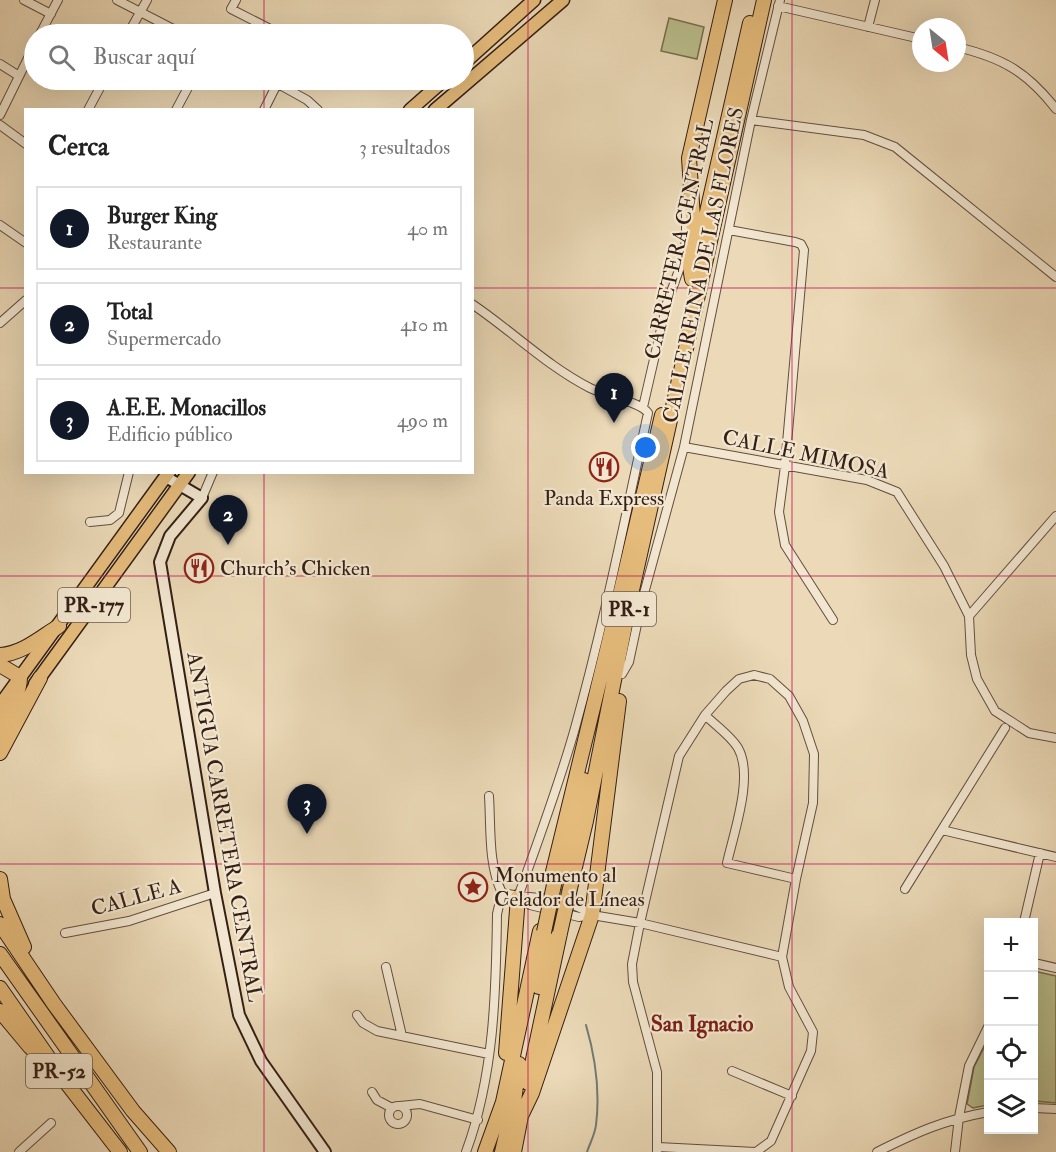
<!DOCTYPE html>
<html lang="es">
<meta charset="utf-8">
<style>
:root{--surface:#fff;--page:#f2f2f2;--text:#222;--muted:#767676;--line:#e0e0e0;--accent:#111827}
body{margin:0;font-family:"IM FELL Double Pica",serif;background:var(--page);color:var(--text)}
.controls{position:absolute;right:18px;bottom:18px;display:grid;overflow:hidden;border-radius:0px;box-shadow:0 6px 24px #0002}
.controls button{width:54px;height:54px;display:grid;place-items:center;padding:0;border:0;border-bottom:2px solid var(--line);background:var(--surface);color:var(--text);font:30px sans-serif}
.compass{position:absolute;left:912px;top:18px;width:54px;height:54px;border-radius:50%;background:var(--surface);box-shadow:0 6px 24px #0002;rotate:150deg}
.you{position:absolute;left:646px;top:448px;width:21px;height:21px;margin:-15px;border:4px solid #fff;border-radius:50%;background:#1a73e8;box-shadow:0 0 0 9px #1a73e833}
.badge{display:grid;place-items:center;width:39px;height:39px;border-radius:50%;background:var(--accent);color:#fff;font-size:20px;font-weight:700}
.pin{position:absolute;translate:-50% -50px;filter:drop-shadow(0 2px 3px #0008)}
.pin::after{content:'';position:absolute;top:32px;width:21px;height:18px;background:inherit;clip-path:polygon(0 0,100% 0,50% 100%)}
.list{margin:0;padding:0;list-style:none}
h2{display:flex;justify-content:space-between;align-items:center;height:78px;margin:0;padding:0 24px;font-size:26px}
h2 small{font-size:20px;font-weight:400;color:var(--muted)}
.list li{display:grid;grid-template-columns:39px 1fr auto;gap:18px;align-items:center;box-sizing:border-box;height:84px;margin:0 12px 12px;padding:0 12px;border:2px solid var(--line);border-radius:0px}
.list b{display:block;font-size:22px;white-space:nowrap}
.list p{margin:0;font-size:20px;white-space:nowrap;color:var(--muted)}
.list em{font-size:20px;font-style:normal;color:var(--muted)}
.icon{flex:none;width:33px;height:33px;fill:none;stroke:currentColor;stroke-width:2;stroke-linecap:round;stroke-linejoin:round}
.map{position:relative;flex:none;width:1056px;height:1152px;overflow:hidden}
.search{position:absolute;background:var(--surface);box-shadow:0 6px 24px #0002;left:24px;top:24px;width:450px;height:66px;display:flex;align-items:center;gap:15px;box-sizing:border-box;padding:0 21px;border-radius:33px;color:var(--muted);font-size:22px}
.panel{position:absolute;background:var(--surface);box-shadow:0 6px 24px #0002;left:24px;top:108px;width:450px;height:366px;border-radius:0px}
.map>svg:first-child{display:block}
.green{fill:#babe8c;stroke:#776e50;stroke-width:1.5}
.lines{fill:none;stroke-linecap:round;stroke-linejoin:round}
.stream{stroke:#717b76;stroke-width:2}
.street-casing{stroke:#624e3e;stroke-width:10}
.secondary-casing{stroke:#341f15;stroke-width:14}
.primary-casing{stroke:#341f15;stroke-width:15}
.highway-casing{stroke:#341f15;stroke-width:16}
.street{stroke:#f2e6d0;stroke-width:8}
.secondary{stroke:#f2e6d0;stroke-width:10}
.primary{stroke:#e6bc7c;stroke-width:12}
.highway{stroke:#e6bc7c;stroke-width:14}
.highway-bridge-casing{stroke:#341f15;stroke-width:16;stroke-linecap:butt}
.highway-bridge{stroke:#e6bc7c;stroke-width:14}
.grid{fill:none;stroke:#c2185b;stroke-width:1.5;stroke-opacity:0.55}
.labels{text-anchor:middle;stroke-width:4.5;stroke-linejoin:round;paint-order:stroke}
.shield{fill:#f2e6d0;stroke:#6d5b4d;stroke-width:1.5}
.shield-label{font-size:20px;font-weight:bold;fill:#341f15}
.street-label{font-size:21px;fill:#341f15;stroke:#f2e6d0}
.poi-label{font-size:21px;fill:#341f15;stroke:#f2e6d0;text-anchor:start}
.neighbourhood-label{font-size:22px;font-weight:bold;fill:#7a1f14;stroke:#f2e6d0}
</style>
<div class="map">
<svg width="1056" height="1152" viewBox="0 0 1056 1152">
<rect width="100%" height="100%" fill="#ebd9b7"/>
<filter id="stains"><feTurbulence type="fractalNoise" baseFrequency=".00333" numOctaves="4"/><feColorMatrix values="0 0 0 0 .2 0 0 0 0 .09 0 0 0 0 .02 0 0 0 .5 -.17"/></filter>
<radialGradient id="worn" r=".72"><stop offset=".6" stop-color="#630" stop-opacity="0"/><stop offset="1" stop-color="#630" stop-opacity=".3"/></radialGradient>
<path class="green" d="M669 18 704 27 697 59 661 51Z
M1034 971 1056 976V1103L1034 1101Z
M988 1040V1105L973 1108 967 1104 974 1067Z"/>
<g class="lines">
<path class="stream" d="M586 1025C595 1056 600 1093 596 1125 595 1134 590 1143 587 1152"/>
<g class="street-casing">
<path id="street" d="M24 0 51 14
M117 0 183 34
M236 0 231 9 280 34
M778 6 921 39
M868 27 875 0
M40 34 58 0
M128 34 147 0
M957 47C1003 58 1027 72 1056 109
M0 64 19 76
M271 80 307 100 318 110
M88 110 104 80
M176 110 192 80
M264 110 279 80
M0 115 34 46
M751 120 864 135 895 147 1056 277
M0 125 26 144
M0 225 26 243
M729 230 795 242 801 244 804 250 785 466 779 512 785 545 833 620
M472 304C512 331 547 366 590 388 604 395 641 402 648 413 625 518 604 624 575 728 559 785 538 841 518 897
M0 323 26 300
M643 407 667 303 683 259 686 240V210
M684 447 867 480 897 492 944 566 969 616 971 655 977 679 995 711 1029 733 1056 738
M202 498 213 472
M90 522 110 520 119 513 129 472
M969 616 1056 516
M622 674 629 662 642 601 684 447 751 120 780 0
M705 715C715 725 731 736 738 748 754 776 734 832 727 863L796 879
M489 796C491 827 488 865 502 893
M942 830 1056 857
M905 889 1005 728
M502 893C533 900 564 895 592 915
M518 897 530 905 579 917 592 915 640 923 782 957
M1024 922 1040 853
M65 933 129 921 215 893
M1034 963 1056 968
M386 967 402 1036
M357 1015 363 1023 377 1031 489 1054
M732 1071 792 1096
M372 1092 377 1100 392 1108
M400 1106 420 1104 478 1120
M389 1115a9 9 0 1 1 18 0a9 9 0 1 1-18 0Z
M1034 1108 1056 1109
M658 1147 755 1152
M19 1152 51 1123
M466 1152C494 1076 496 994 497 914L502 893
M657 1152V1072L633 982 632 964 640 923 679 756 705 715 726 691 739 679 754 675 770 679 789 696 803 721 814 754 813 803 796 879 782 957 789 987 813 1032 811 1051 771 1141 756 1152
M877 1152C917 1132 944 1120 988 1112
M955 1152 959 1117 969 1066 988 1027"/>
</g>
<g class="secondary-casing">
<path id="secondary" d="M166 477 202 498 170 536 160 562 215 893 239 1015 261 1061 325 1152"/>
</g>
<g class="primary-casing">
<path id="primary" d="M464 63 534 0
M410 110 444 80
M435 110 563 0
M35 684 189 472
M0 705 169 472
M0 738 20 706"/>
</g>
<g class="highway-casing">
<path id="highway" d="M699 247 750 23
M692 279 690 267 694 232 689 158 725 0
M0 655C22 654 41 637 59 626
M0 665 20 677C20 695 9 707 0 721
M0 753 40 678
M552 876 609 642 662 415
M0 879 3 899 24 947
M561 882 584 780
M571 884 586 821 632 590 764 0
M0 924 54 1004 133 1111 169 1152
M0 954 140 1152
M539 987 550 932
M0 988 62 1077 120 1152
M0 1011 30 1047 47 1063
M506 1053 518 897
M528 1083 560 933
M520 1118 532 1093 592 915 619 701
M485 1152 503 1102 540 931
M502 1152 514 1101 519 1064
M514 1152 522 1111"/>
</g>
<use href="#street" class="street"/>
<use href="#secondary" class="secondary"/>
<use href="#primary" class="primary"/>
<use href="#highway" class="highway"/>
<g class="highway-bridge-casing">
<path id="highway-bridge" d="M544 932 555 880 552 876
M560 933 571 884"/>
</g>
<use href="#highway-bridge" class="highway-bridge"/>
</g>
<path class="grid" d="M264 0V34M528 0V1152M792 0V1152M264 80V110M0 288H26M472 288H1056M264 472V1152M0 576H1056M0 864H1056"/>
<defs>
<g id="restaurant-ring" transform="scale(1.5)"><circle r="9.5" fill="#f2e6d0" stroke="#8f2418" stroke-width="1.5"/><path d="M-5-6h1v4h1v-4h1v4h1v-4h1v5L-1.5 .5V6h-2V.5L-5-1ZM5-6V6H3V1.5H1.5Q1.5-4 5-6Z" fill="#8f2418"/></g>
<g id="sight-ring" transform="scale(1.5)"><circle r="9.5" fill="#f2e6d0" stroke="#8f2418" stroke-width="1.5"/><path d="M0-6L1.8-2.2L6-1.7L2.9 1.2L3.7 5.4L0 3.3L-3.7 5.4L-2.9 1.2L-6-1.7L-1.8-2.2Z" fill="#8f2418"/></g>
</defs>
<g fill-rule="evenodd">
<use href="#restaurant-ring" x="604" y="467"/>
<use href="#restaurant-ring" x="199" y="568"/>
<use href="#sight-ring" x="473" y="887"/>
</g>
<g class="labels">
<g class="shield">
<rect x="58" y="588" width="72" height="34" rx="4.5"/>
<rect x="602" y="592" width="54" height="34" rx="4.5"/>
<rect x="26" y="1054" width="66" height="34" rx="4.5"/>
</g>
<g class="shield-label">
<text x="94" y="612">PR-177</text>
<text x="629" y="616">PR-1</text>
<text x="59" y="1078">PR-52</text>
</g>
<g class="street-label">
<text transform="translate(679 239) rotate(-77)" y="7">CARRETERA CENTRAL</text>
<text transform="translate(703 265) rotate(-78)" y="7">CALLE REINA DE LAS FLORES</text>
<text transform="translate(806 454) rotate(12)" y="7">CALLE MIMOSA</text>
<text transform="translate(225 827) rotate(80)" y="7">ANTIGUA CARRETERA CENTRAL</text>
<text transform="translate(136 897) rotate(-15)" y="7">CALLE A</text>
</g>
<g class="poi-label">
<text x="604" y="505" text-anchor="middle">Panda Express</text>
<text x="220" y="575">Church's Chicken</text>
<text x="494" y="882">Monumento al<tspan x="494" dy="24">Celador de Líneas</tspan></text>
</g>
<g class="neighbourhood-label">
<text x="702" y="1031">San Ignacio</text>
</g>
</g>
<rect width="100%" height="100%" filter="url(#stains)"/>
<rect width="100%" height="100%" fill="url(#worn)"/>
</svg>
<div class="controls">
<button>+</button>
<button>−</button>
<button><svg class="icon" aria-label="locate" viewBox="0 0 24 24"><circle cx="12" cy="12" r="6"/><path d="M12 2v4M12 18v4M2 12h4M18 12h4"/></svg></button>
<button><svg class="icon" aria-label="layers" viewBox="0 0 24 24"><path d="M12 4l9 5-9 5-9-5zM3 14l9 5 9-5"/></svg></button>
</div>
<svg class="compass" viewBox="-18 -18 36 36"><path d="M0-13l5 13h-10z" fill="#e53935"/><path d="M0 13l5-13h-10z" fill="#767676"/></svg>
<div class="you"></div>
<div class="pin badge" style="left:614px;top:423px">1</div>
<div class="pin badge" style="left:228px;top:545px">2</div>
<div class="pin badge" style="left:307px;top:834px">3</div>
<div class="search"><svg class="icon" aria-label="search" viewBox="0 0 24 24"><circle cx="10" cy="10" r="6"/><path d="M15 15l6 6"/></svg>Buscar aquí</div>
<section class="panel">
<h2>Cerca<small>3 resultados</small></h2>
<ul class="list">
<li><span class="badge">1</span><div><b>Burger King</b><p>Restaurante</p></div><em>40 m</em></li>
<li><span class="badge">2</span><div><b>Total</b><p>Supermercado</p></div><em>410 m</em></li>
<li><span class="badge">3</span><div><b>A.E.E. Monacillos</b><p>Edificio público</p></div><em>490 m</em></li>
</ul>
</section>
</div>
